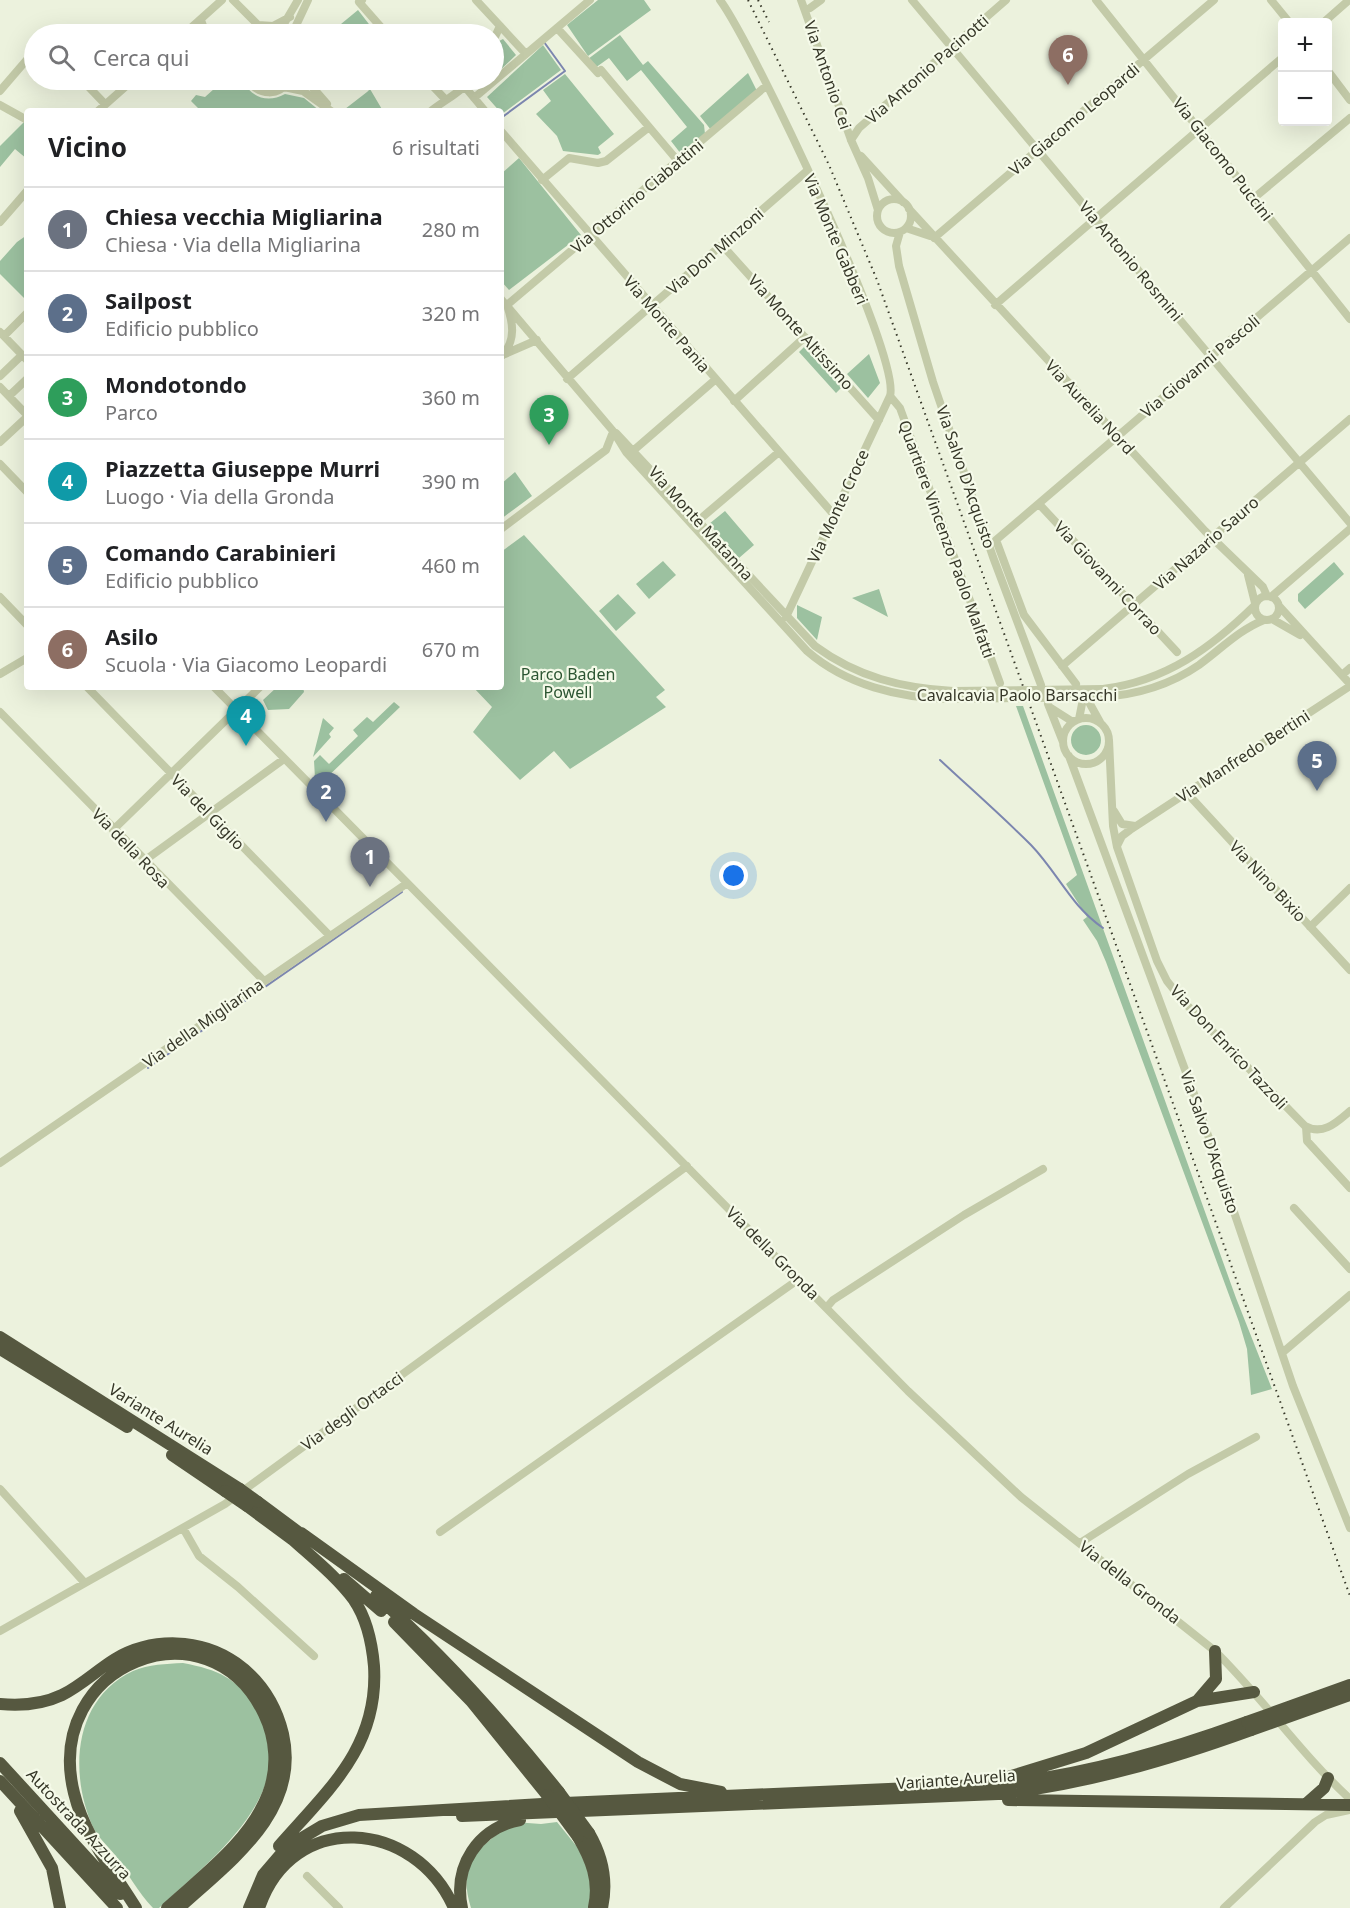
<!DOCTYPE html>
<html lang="it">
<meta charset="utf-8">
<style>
:root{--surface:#fff;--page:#f6f6f6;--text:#202124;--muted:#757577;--line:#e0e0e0;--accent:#0f766e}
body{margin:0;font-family:"Noto Sans",sans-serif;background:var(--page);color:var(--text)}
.controls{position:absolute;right:18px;top:18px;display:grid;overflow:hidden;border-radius:6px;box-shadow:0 6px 24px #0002}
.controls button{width:54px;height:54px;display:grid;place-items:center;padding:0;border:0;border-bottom:2px solid var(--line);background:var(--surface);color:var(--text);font:30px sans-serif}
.you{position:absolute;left:734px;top:876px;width:21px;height:21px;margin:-15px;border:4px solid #fff;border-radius:50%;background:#1a73e8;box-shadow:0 0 0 9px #1a73e833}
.badge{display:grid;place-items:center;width:39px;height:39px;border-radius:50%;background:var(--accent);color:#fff;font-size:20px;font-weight:700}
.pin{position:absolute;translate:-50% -50px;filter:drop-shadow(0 2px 3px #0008)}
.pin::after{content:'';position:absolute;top:32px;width:21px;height:18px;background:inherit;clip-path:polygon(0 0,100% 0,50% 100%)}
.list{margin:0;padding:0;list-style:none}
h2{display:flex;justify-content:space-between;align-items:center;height:78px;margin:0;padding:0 24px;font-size:26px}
h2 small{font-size:20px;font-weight:400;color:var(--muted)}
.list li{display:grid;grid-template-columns:39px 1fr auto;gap:18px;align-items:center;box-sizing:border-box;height:84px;padding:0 24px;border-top:2px solid var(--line)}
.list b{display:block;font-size:22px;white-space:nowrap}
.list p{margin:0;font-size:20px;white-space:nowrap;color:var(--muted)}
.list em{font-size:20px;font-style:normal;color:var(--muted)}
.icon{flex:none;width:33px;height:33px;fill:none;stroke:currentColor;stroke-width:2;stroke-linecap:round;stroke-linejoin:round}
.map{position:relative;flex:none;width:1350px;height:1908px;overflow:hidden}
.search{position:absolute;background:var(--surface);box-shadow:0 6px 24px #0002;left:24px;top:24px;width:480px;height:66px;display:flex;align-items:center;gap:15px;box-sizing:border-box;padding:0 21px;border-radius:33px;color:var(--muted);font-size:22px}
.panel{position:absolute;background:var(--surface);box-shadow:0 6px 24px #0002;left:24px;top:108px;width:480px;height:582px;border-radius:6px}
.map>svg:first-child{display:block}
.green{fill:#9cc1a0}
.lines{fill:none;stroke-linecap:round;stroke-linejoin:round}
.stream{stroke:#7c86af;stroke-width:2}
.minor{stroke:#c3caa8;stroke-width:8}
.highway{stroke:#565840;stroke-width:12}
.rail{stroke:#363728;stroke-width:2;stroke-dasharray:1.5 4.5;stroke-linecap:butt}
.minor-bridge{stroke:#c3caa8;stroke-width:8}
.highway-bridge{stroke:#565840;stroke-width:12}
.labels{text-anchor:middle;stroke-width:4.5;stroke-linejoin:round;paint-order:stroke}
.street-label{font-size:16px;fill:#363728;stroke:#f5fae9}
.park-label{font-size:16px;fill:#2c5532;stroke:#f5fae9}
</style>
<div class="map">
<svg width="1350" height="1908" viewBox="0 0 1350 1908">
<rect width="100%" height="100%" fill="#ecf2dd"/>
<path class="green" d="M598 0H644L651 10 588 56 567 25Z
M358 10 372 28 365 34H348L341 24Z
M620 35 643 65 648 61 704 125 705 134 681 154 671 141 687 127 641 70 627 81 609 58 595 68 588 59Z
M503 39 516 55 494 76V50L499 41Z
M543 45 561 70 502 114 487 97Z
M748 73 757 91 711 130 700 116Z
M565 74 614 134 598 147 601 153 598 155 563 151 557 136 536 114 551 101 543 90Z
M224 80H242C251 97 267 104 285 94L304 98 320 111H201L191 101 196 95 205 97Z
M370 89 383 111 345 109 367 92Z
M25 121 27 159 15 149 0 167V146Z
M519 158 581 235 509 290 501 281V174Z
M27 235V301L0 274V261L17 242Z
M806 345 842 387 836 393 799 352Z
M869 354 880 383 868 398 847 374Z
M515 472 532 496 501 519V484Z
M725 511 754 545 739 558 709 524Z
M524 535 665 690 656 697 666 707 570 769 554 751 520 780 473 732 492 707 473 687H501V552Z
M663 561 676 575 649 599 636 584Z
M1334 562 1344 574 1305 609 1298 601V594Z
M879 589 888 617 852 598Z
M618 594 636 613 616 631 599 611Z
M797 605 822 617 817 640 797 618Z
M277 687H303L304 692 289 709 268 710 263 700Z
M394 702 400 707 319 785 315 778 314 761 320 755 329 764 358 736 353 730 367 717 373 722Z
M1016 706H1023L1236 1298 1272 1389 1251 1395 1247 1349 1239 1322 1106 962 1097 941 1083 920 1087 917 1066 884 1077 875Z
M323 718 334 728 329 734 331 737 313 757Z
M1071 740a15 15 0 1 1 30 0a15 15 0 1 1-30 0Z
M183 1663C219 1670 237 1678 257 1709 306 1790 210 1860 159 1908H153C138 1892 128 1874 116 1856 108 1846 99 1839 93 1827 69 1774 73 1699 133 1671 149 1664 166 1664 183 1663Z
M514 1822 541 1824 557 1822 578 1848 590 1874V1908H471C456 1860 480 1847 514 1822Z"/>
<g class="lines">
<path class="stream" d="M501 118 565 71 544 42
M940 760C970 788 1002 816 1031 845 1058 873 1070 905 1103 928
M148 1068 402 892"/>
<path class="minor" d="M233 0 258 25 273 26 290 17
M362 0 359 2 387 34
M476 0 526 54
M720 0C752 43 902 357 890 396L786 617
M801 0 851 140 868 178 878 210
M912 0 1350 523
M1096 0 1350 319
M1271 0 1289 22
M810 8 821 0
M201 20 206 34
M1324 22 1349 0
M557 28 598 73 601 70 677 160
M184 34 222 0
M278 34 298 0
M292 34 308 0
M494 39 500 26
M1328 71 1350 100
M82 80 105 104
M248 80C259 96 279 97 289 80
M306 80 327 104
M427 80 445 99
M284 87 303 91 331 111
M465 87 485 111
M0 91 30 56 34 61
M474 98 590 0
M0 105 27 120
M98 111 133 80
M431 111C443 101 463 91 470 80
M501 131 834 515
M851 140 859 128 1006 0
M861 156 903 202
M542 180 569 158 598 163 606 161 649 127
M1254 198 1350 118
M877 216a17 17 0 1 1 34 0a17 17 0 1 1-34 0Z
M909 209 1205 531 1263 587 1267 596
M0 222 27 191
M906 228 930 236
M900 232 896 246 899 266 933 382 993 557 1041 685
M934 238 1214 0
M722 245 879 420
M501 299 613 431 626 452 807 651C846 685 899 698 950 699
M995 305 1282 58
M0 332 27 360
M4 336 27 313
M505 354 537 340
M503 355C516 339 513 323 507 305L766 86
M0 376 22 355
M567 379 808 170
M0 387 27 415
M9 396 27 379
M890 396 900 408 1000 683
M734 401 805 337
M616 433 815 646C857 677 902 688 953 691
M0 442 27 417
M634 450 716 379
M0 464 27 492
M1039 504 1177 652
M699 520 779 452
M501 529 606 450 613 432
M1248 575 1255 603
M1255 608a12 12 0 1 1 24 0a12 12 0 1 1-24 0Z
M0 597 27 625
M1271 597 1350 529
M1279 606 1350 684
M1272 619 1300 635
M1062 666 1350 419
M0 674 27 658
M1342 675 1350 668
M1076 684 1024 615 996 540 1350 238
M87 687 330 936
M214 687 908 1391 1021 1497 1215 1651C1263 1698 1300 1753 1350 1799
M1103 689C1166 681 1211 648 1255 605
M1101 697C1135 695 1170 685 1199 665 1221 649 1239 630 1264 620
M1048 704 1063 742
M1090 704 1100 722
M1051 708 1073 722
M0 712 264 981
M1063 741a23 23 0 1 1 46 0a23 23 0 1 1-46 0Z
M1079 719 1082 704
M1109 740 1113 826 1117 847 1157 961 1167 981 1183 1001 1305 1126C1323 1136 1337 1122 1350 1111
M1069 756 1194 1094 1293 1386 1350 1528
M1186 792 1350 970
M1114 811 1122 824 1135 826
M113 830 260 687
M1117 846 1122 836 1130 830 1350 686
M144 861 284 759
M1310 927 1350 888
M1306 1127 1307 1141 1350 1188
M0 1163 406 884
M1294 1208 1350 1269
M827 1307 833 1300 964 1215 1043 1169
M1282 1353 1350 1295
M0 1489 84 1582
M183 1528 199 1556 238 1587 314 1656
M440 1532 799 1279
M1080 1543 1188 1474 1256 1437
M0 1631 225 1504 687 1166
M307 1876 339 1908
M1224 1908 1315 1822 1326 1815 1350 1810"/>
<path class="highway" d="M0 1337 240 1489
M0 1349 127 1427
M172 1455 225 1491
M258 1502 305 1537
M247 1506 297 1543
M301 1533 414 1614 638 1762 680 1784 721 1792
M344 1579 381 1611
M376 1596C444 1655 503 1722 559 1792
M394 1622 471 1701 547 1795
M1198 1700 1216 1679 1215 1651
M0 1704C21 1706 43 1704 62 1695 82 1685 97 1670 115 1659 152 1637 201 1638 236 1663 260 1680 276 1705 283 1734 301 1812 229 1862 179 1908
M0 1763 120 1894
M1008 1777 1086 1753 1197 1701 1254 1692
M0 1781 117 1908
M1008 1800 1350 1805
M1307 1803 1324 1788 1328 1778
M20 1811 52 1868 60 1908
M462 1816 998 1794C1086 1784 1168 1760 1251 1730
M589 1833C603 1857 608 1881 602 1908
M578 1837C591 1859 600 1881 594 1907
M279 1846C328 1790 379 1747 374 1666 372 1643 367 1619 354 1600 337 1577 313 1558 292 1539
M136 1908C113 1871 84 1835 74 1793 42 1664 209 1598 264 1714 276 1739 278 1768 268 1794 250 1841 203 1875 167 1908
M249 1908 263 1875 287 1847 322 1826 359 1815 542 1804 1003 1784C1088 1774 1167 1751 1247 1722
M259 1908C292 1809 415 1819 454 1908
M462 1908C453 1866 478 1828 520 1820"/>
<path class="rail" d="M748 0 829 165 877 280 1350 1596
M758 0 769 22"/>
<path class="minor-bridge" d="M953 691 1103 689
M950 699 1101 697"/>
<path class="highway-bridge" d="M240 1489 258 1502
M225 1491 247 1506
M1247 1722 1350 1685
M1251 1730 1350 1695
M559 1792 589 1833
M547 1795 578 1837"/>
</g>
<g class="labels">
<g class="street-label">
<text transform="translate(927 69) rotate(-41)" y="6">Via Antonio Pacinotti</text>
<text transform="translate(828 75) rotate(71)" y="6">Via Antonio Cei</text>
<text transform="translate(1074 119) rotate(-40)" y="6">Via Giacomo Leopardi</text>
<text transform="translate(1223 159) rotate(52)" y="6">Via Giacomo Puccini</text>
<text transform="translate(637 196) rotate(-40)" y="6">Via Ottorino Ciabattini</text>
<text transform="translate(836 239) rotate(67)" y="6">Via Monte Gabberi</text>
<text transform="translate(715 251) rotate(-41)" y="6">Via Don Minzoni</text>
<text transform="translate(1131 261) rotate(50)" y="6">Via Antonio Rosmini</text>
<text transform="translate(667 324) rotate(49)" y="6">Via Monte Pania</text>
<text transform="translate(801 332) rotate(48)" y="6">Via Monte Altissimo</text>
<text transform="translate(1200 366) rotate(-40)" y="6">Via Giovanni Pascoli</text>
<text transform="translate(1090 407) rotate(47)" y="6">Via Aurelia Nord</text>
<text transform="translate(966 477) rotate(71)" y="6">Via Salvo D'Acquisto</text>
<text transform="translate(838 506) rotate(-65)" y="6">Via Monte Croce</text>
<text transform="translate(701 523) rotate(48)" y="6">Via Monte Matanna</text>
<text transform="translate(947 539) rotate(70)" y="6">Quartiere Vincenzo Paolo Malfatti</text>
<text transform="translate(1206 543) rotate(-41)" y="6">Via Nazario Sauro</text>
<text transform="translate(1108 578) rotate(47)" y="6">Via Giovanni Corrao</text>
<text x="1017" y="701">Cavalcavia Paolo Barsacchi</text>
<text transform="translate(1243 756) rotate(-33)" y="6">Via Manfredo Bertini</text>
<text transform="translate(208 812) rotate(46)" y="6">Via del Giglio</text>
<text transform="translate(131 848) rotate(46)" y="6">Via della Rosa</text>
<text transform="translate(1268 881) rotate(47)" y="6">Via Nino Bixio</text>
<text transform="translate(203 1023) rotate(-35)" y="6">Via della Migliarina</text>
<text transform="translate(1229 1047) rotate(47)" y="6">Via Don Enrico Tazzoli</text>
<text transform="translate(1210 1142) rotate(71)" y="6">Via Salvo D'Acquisto</text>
<text transform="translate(773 1253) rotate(45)" y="6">Via della Gronda</text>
<text transform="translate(352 1411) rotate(-36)" y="6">Via degli Ortacci</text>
<text transform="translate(161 1419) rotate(32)" y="6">Variante Aurelia</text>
<text transform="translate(1130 1582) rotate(38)" y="6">Via della Gronda</text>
<text transform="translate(956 1779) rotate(-4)" y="6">Variante Aurelia</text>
<text transform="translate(79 1824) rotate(47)" y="6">Autostrada Azzurra</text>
</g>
<g class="park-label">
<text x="568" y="680">Parco Baden<tspan x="568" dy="18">Powell</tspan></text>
</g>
</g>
</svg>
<div class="controls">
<button>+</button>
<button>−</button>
</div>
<div class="you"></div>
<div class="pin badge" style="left:370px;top:887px;background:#6b7280">1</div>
<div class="pin badge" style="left:326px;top:822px;background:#5c6f8a">2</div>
<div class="pin badge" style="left:549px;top:445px;background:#2e9e5b">3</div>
<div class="pin badge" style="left:246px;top:746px;background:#0f9aa8">4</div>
<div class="pin badge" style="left:1317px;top:791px;background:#5c6f8a">5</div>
<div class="pin badge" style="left:1068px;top:85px;background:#8d6e63">6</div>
<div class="search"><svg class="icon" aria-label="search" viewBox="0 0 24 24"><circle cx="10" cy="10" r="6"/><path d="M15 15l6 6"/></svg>Cerca qui</div>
<section class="panel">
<h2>Vicino<small>6 risultati</small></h2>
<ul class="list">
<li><span class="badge" style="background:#6b7280">1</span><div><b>Chiesa vecchia Migliarina</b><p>Chiesa · Via della Migliarina</p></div><em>280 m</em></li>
<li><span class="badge" style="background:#5c6f8a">2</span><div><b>Sailpost</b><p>Edificio pubblico</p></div><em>320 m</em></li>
<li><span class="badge" style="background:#2e9e5b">3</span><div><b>Mondotondo</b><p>Parco</p></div><em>360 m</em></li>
<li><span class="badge" style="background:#0f9aa8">4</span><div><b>Piazzetta Giuseppe Murri</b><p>Luogo · Via della Gronda</p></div><em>390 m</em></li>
<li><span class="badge" style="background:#5c6f8a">5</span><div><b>Comando Carabinieri</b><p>Edificio pubblico</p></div><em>460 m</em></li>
<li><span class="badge" style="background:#8d6e63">6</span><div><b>Asilo</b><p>Scuola · Via Giacomo Leopardi</p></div><em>670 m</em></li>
</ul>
</section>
</div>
